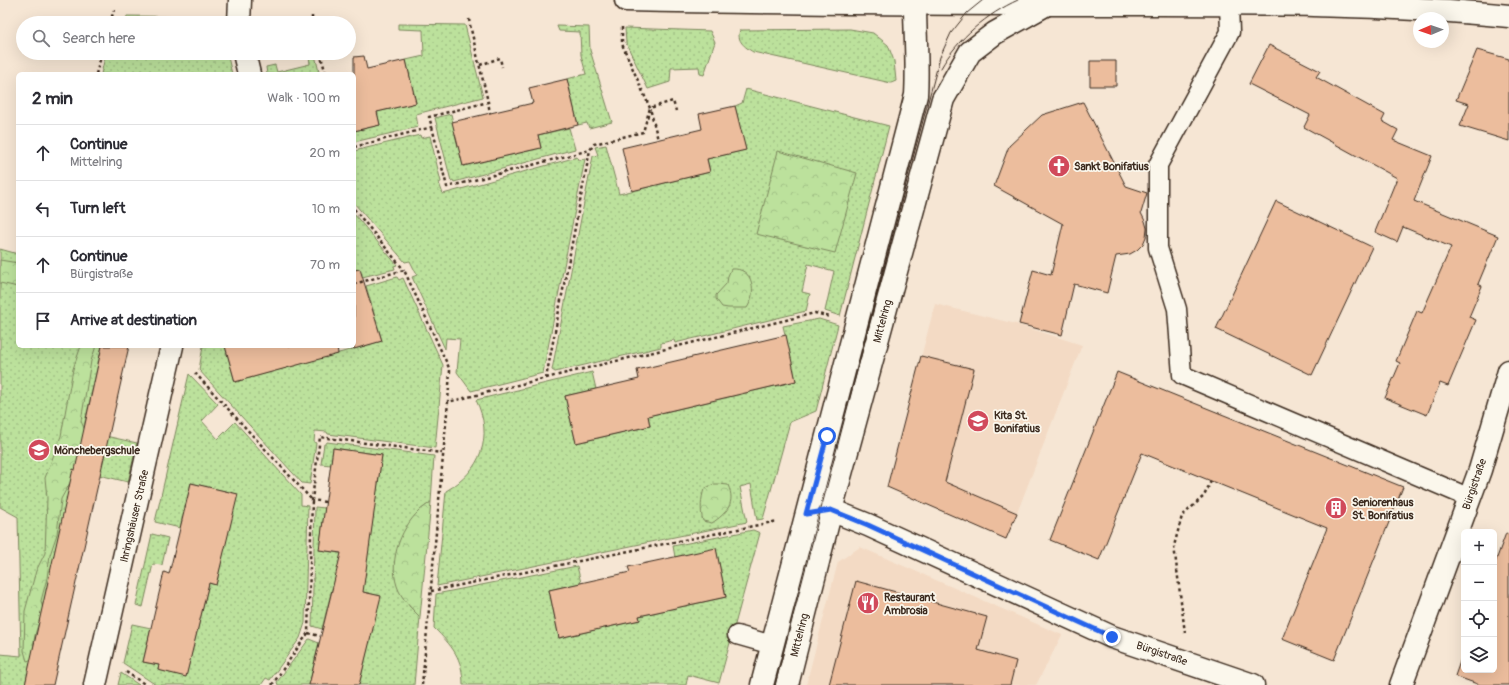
<!DOCTYPE html>
<meta charset="utf-8">
<style>
:root{--surface:#fff;--page:#f7f7f7;--text:#2b2b33;--muted:#7c7c81;--line:#e1e1e2}
body{margin:0;font-family:Pangolin,sans-serif;background:var(--page);color:var(--text)}
.controls{position:absolute;right:12px;bottom:12px;display:grid;overflow:hidden;border-radius:6px;box-shadow:0 4px 16px #0002}
.controls button{width:36px;height:36px;display:grid;place-items:center;padding:0;border:0;border-bottom:1px solid var(--line);background:var(--surface);color:var(--text);font:20px sans-serif}
.compass{position:absolute;left:1413px;top:12px;width:36px;height:36px;border-radius:50%;background:var(--surface);box-shadow:0 4px 16px #0002;rotate:268deg}
.stop{position:absolute;width:12px;height:12px;margin:-9px;border:3px solid #2563eb;border-radius:50%;background:#fff}
.stop.end{background:#2563eb;border-color:#fff;box-shadow:0 1px 4px #0008}
.list{margin:0;padding:0;list-style:none}
h2{display:flex;justify-content:space-between;align-items:center;height:52px;margin:0;padding:0 16px;font-size:17px}
h2 small{font-size:13px;font-weight:400;color:var(--muted)}
.list li{display:grid;grid-template-columns:26px 1fr auto;gap:12px;align-items:center;box-sizing:border-box;height:56px;padding:0 16px;border-top:1px solid var(--line)}
.list b{display:block;font-size:15px;white-space:nowrap}
.list p{margin:0;font-size:13px;white-space:nowrap;color:var(--muted)}
.list em{font-size:13px;font-style:normal;color:var(--muted)}
.icon{flex:none;width:22px;height:22px;fill:none;stroke:currentColor;stroke-width:2;stroke-linecap:round;stroke-linejoin:round}
.map{position:relative;flex:none;width:1509px;height:685px;overflow:hidden}
.search{position:absolute;background:var(--surface);box-shadow:0 4px 16px #0002;left:16px;top:16px;width:340px;height:44px;display:flex;align-items:center;gap:10px;box-sizing:border-box;padding:0 14px;border-radius:22px;color:var(--muted);font-size:15px}
.panel{position:absolute;background:var(--surface);box-shadow:0 4px 16px #0002;left:16px;top:72px;width:340px;height:276px;border-radius:6px}
.map>svg:first-child{display:block}
.built{fill:#f3dac4}
.grass{fill:url(#grass-dots);stroke:#7c865d}
.forest{fill:url(#forest-crowns);stroke:#7c865d}
.building{fill:#ecbd9d;stroke:#3b2a1e}
.lines{fill:none;stroke-linecap:round;stroke-linejoin:round}
.service-casing{stroke:#3b2a1e;stroke-width:21}
.minor-casing{stroke:#3b2a1e;stroke-width:25}
.primary-casing{stroke:#3b2a1e;stroke-width:25}
.path{stroke:#3b2a1e;stroke-width:2.5;stroke-dasharray:3 3;stroke-linecap:butt}
.service{stroke:#fbf7ec;stroke-width:18}
.minor{stroke:#fbf7ec;stroke-width:22}
.primary{stroke:#fbf7ec;stroke-width:22}
.tram{stroke:#3b2a1e;stroke-width:1}
.route{stroke:#2563eb;stroke-width:5}
.labels{text-anchor:middle;stroke-width:3.5;stroke-linejoin:round;paint-order:stroke}
.poi-label{font-size:11px;font-weight:bold;fill:#3b2a1e;stroke:#fbf7ec;text-anchor:start}
.street-label{font-size:11px;fill:#3b2a1e;stroke:#fbf7ec}
</style>
<div class="map">
<svg width="1509" height="685" viewBox="0 0 1509 685">
<defs>
<pattern id="grass-dots" width="8" height="8" patternUnits="userSpaceOnUse"><rect width="8" height="8" fill="#bce19c"/><path d="M2 2h.1M6 6h.1" fill="none" stroke="#a2c186" stroke-width="1.8" stroke-linecap="round"/></pattern>
<pattern id="forest-crowns" width="20" height="18" patternUnits="userSpaceOnUse"><rect width="20" height="18" fill="#bce19c"/><path d="M2 6a3 3 0 1 1 6 0M12 15a3 3 0 1 1 6 0" fill="none" stroke="#a2c186"/></pattern>
</defs>
<rect width="100%" height="100%" fill="#f6e6d4"/>
<filter id="ink" filterUnits="userSpaceOnUse"><feTurbulence type="fractalNoise" baseFrequency=".025" numOctaves="2"/><feDisplacementMap in="SourceGraphic" scale="8" xChannelSelector="R" yChannelSelector="G"/><feConvolveMatrix kernelMatrix="1 2 1 2 8 2 1 2 1" color-interpolation-filters="sRGB"/></filter>
<g filter="url(#ink)">
<path class="built" d="M935 304 1016 324 1082 345 1017 513 1006 539 887 487Z
M860 547 1062 635 1036 685H806L838 562Z"/>
<path class="grass" d="M127 16 215 17 218 20 219 23H125Z
M398 24 465 25 483 97 416 114 418 127 354 142V131L380 125 377 112 416 103 406 60 424 56 423 30 398 29Z
M557 26 589 27 590 50 612 122 589 128 587 123 578 125 567 79 586 74 581 55 580 32 559 31Z
M625 28 710 31 715 42 704 75 700 74 699 67 671 68 670 82 648 89 626 43Z
M850 29 873 33 888 45 894 61 896 81 891 83 753 52C745 47 736 41 740 30Z
M106 53H227L232 74H101Z
M315 55 319 72 311 74H267L266 67 275 65 277 72 310 64 309 56Z
M746 89 889 126 840 316 825 311 834 271 808 264 802 292 810 294 806 311 675 343 674 340 661 343V347L555 372 552 370 593 156 598 155 595 147 606 145 619 194 710 172 707 159 745 150 735 106 742 103Z
M451 114 463 166 541 148 538 135 569 128 575 149 454 182 453 180 451 181 435 118Z
M420 135 421 138 430 136 441 182 439 183 443 194 577 157 578 160 585 159 543 373 471 391 457 372 460 339 446 338 445 349 412 277 417 275 410 261 405 262 354 203V151Z
M354 214 397 265 394 266 395 269 354 279Z
M0 249 18 254V346H102L83 431 137 443 128 482 74 469 25 685H0V654L21 656 18 517 0 507Z
M397 277 399 280 403 278 443 365 435 448 328 434 327 432 315 431 314 442 316 443 310 484 302 483 199 370 203 346H225L235 382 382 341 366 286Z
M819 319 838 325 816 411 790 422 763 519 757 520 751 484 740 487 747 522 437 586 446 491C481 471 494 437 476 400L592 372 596 389 565 396 576 443 650 426 648 416 796 381 783 326Z
M189 374 218 404 202 421 218 439 235 422 301 495V505L308 506 305 623 300 638 270 680 266 678 261 685H156L123 663 132 624 151 628 143 662 159 665 158 670 186 676 209 583 216 585 237 494 191 483 180 528 155 522Z
M327 442 434 456 431 502 419 511 409 606 420 617 414 685H359L380 596 333 585 322 629 312 626 315 507 325 508 319 550 367 557 382 455 333 448 331 465 321 464 324 444H326Z
M753 530 760 533 719 683 688 675 686 685H463C463 658 452 646 434 628L436 594 577 566 581 583 549 590 559 638 640 620 639 616 726 597 716 549 675 557 673 546Z
M152 534 168 538 162 565 153 564 143 607 136 605Z
M309 639 319 643 309 685H278L277 682Z
M121 673 139 685H118Z"/>
<path class="forest" d="M778 151 857 173 835 253 756 234Z
M0 260 18 263V287L0 283Z
M731 269C754 267 757 293 747 308H728L722 307 716 299V295L727 283 728 276Z
M81 346H96L91 361 81 421 88 438 81 463 61 499 57 534 50 555 47 578 41 601 44 613C35 629 33 640 33 659L27 661 24 651 25 611 36 571 45 553 47 498 45 478 61 436 73 369Z
M714 484H719L728 485C736 503 727 513 712 523L703 521C700 510 701 499 704 489Z
M431 502 420 617C412 609 404 601 399 591 387 565 399 530 419 511 422 508 427 505 431 502Z"/>
<path class="building" d="M1269 45 1320 71 1316 77 1385 115 1382 121 1398 130 1393 140 1432 156 1414 201 1498 236 1478 284 1482 286 1469 317 1476 320 1448 386 1440 383 1427 415 1385 398 1400 363 1396 361 1417 311 1422 313 1451 247 1403 227 1397 242 1375 232 1397 178 1304 127 1310 115 1249 84Z
M1477 50 1509 59V141L1460 126 1469 104 1456 100Z
M364 56 367 69 406 60 416 103 377 112 380 125 354 131V57Z
M1090 61H1116V86H1090Z
M567 79 578 125 538 135 541 148 463 166 452 122 533 103 529 88Z
M1083 102 1126 186 1147 193 1141 213 1145 221 1147 228 1146 237 1143 244 1137 250 1130 254 1116 256 1107 293 1074 284 1062 335 1019 324 1033 270 1051 275 1063 224 994 186 1009 146 1042 115Z
M735 106 746 150 707 159 710 172 632 191 622 148 702 129 699 114Z
M1276 201 1372 247 1312 375 1216 329Z
M360 269 382 341 354 349V270Z
M786 335 796 381 648 416 650 426 576 443 565 396 639 379 637 370Z
M102 346H129L53 685H25L73 469 75 470Z
M225 346H337L338 354 235 382Z
M921 356 974 369 945 482 1017 513 1006 539 887 487Z
M1117 372 1403 487 1334 660 1282 639 1327 528 1142 453 1099 560 1050 540Z
M333 448 382 455 363 592 381 596 359 685H309L341 553 319 550Z
M191 483 238 494 216 585 209 583 186 677 158 670 159 665 143 662 164 572 169 574Z
M1506 533 1509 534V685H1480L1455 676 1464 650V670H1494V566Z
M716 548 726 597 639 616 640 620 559 638 549 590 630 572 628 567Z
M856 581 987 617 978 650 1016 661 1010 685H829Z"/>
<g class="lines">
<g class="service-casing">
<path id="service" d="M1229 4 1230 32 1158 165V248L1177 309 1182 375 1470 498
M737 635 772 645"/>
</g>
<g class="minor-casing">
<path id="minor" d="M239 23 240 0
M244 53 249 74
M831 510 868 525 1112 637 1253 685
M95 685 172 346
M762 685 916 95C918 64 915 35 915 4L920 0
M787 685 831 510 943 99 970 52 995 33 1047 4
M1401 685 1480 470 1509 371"/>
</g>
<g class="primary-casing">
<path id="primary" d="M626 0C778 3 931 4 1083 4 1225 4 1368 2 1509 16"/>
</g>
<path class="path" d="M312 16V23
M469 19 470 25 488 102
M110 23 114 10
M622 27V44L650 108 658 140
M320 53 326 74
M341 53 342 57
M320 55 326 53
M480 65 500 58 502 67
M96 74 102 53
M432 127 447 187 590 150
M354 147 432 127 429 117 488 102 490 113
M354 209 404 270
M354 284 404 270 450 370 448 402
M195 373 312 500 308 633 272 685
M546 378 815 313 830 317
M325 502 312 500 320 437 442 453
M431 591 778 521
M308 633 320 636
M1185 633 1174 546 1182 516 1204 496 1211 481
M126 672 146 685
M422 685 448 402 546 378 590 150 594 144 643 132 650 108 673 101 676 111"/>
<use href="#service" class="service"/>
<use href="#minor" class="minor"/>
<use href="#primary" class="primary"/>
<path class="tram" d="M941 68C958 38 987 14 1018 0
M775 685 906 184 940 57 951 33 967 13 983 0"/>
</g>
</g>
<g class="lines" filter="url(#ink)">
<path class="route" d="M827 436 806 514 831 510 868 525 1112 637"/>
</g>
<defs>
<g id="church-disc" transform="scale(1.15)"><circle r="9.5" fill="#d1495b" stroke="#fbf7ec"/><path d="M-1.2-6h2.4v3.5h3.3v2.4h-3.3V6h-2.4V-.1h-3.3v-2.4h3.3Z" fill="#fff"/></g>
<g id="school-disc" transform="scale(1.15)"><circle r="9.5" fill="#d1495b" stroke="#fbf7ec"/><path d="M0-5L7-2L0 1L-7-2ZM-4 1L0 2.5L4 1V4Q0 6-4 4Z" fill="#fff"/></g>
<g id="building-disc" transform="scale(1.15)"><circle r="9.5" fill="#d1495b" stroke="#fbf7ec"/><path d="M-4-6H4V6H1V3H-1V6H-4ZM-2.5-4.3h1.7v1.8h-1.7ZM.8-4.3h1.7v1.8H.8ZM-2.5-1h1.7V.8h-1.7ZM.8-1h1.7V.8H.8Z" fill="#fff"/></g>
<g id="restaurant-disc" transform="scale(1.15)"><circle r="9.5" fill="#d1495b" stroke="#fbf7ec"/><path d="M-5-6h1v4h1v-4h1v4h1v-4h1v5L-1.5 .5V6h-2V.5L-5-1ZM5-6V6H3V1.5H1.5Q1.5-4 5-6Z" fill="#fff"/></g>
</defs>
<g fill-rule="evenodd">
<use href="#church-disc" x="1059" y="166"/>
<use href="#school-disc" x="978" y="421"/>
<use href="#school-disc" x="39" y="450"/>
<use href="#building-disc" x="1336" y="508"/>
<use href="#restaurant-disc" x="868" y="603"/>
</g>
<g class="labels">
<g class="poi-label">
<text x="1074" y="170">Sankt Bonifatius</text>
<text x="994" y="419">Kita St.<tspan x="994" dy="13">Bonifatius</tspan></text>
<text x="54" y="454">Mönchebergschule</text>
<text x="1352" y="506">Seniorenhaus<tspan x="1352" dy="13">St. Bonifatius</tspan></text>
<text x="884" y="601">Restaurant<tspan x="884" dy="13">Ambrosia</tspan></text>
</g>
<g class="street-label">
<text transform="translate(882 321) rotate(-75)" y="4">Mittelring</text>
<text transform="translate(1474 484) rotate(-71)" y="4">Bürgistraße</text>
<text transform="translate(134 516) rotate(-77)" y="4">Ihringshäuser Straße</text>
<text transform="translate(799 635) rotate(-76)" y="4">Mittelring</text>
<text transform="translate(1162 653) rotate(19)" y="4">Bürgistraße</text>
</g>
</g>
</svg>
<div class="controls">
<button>+</button>
<button>−</button>
<button><svg class="icon" aria-label="locate" viewBox="0 0 24 24"><circle cx="12" cy="12" r="6"/><path d="M12 2v4M12 18v4M2 12h4M18 12h4"/></svg></button>
<button><svg class="icon" aria-label="layers" viewBox="0 0 24 24"><path d="M12 4l9 5-9 5-9-5zM3 14l9 5 9-5"/></svg></button>
</div>
<svg class="compass" viewBox="-18 -18 36 36"><path d="M0-13l5 13h-10z" fill="#e53935"/><path d="M0 13l5-13h-10z" fill="#7c7c81"/></svg>
<div class="stop" style="left:827px;top:436px"></div>
<div class="stop end" style="left:1112px;top:637px"></div>
<div class="search"><svg class="icon" aria-label="search" viewBox="0 0 24 24"><circle cx="10" cy="10" r="6"/><path d="M15 15l6 6"/></svg>Search here</div>
<section class="panel">
<h2>2 min<small>Walk · 100 m</small></h2>
<ul class="list">
<li><svg class="icon" aria-label="ahead" viewBox="0 0 24 24"><path d="M12 20V5M6 11l6-6 6 6"/></svg><div><b>Continue</b><p>Mittelring</p></div><em>20 m</em></li>
<li><svg class="icon" aria-label="left" viewBox="0 0 24 24"><path d="M17 20v-9H6M10 6l-5 5 5 5"/></svg><div><b>Turn left</b></div><em>10 m</em></li>
<li><svg class="icon" aria-label="ahead" viewBox="0 0 24 24"><path d="M12 20V5M6 11l6-6 6 6"/></svg><div><b>Continue</b><p>Bürgistraße</p></div><em>70 m</em></li>
<li><svg class="icon" aria-label="arrive" viewBox="0 0 24 24"><path d="M6 21V4h12l-3 4 3 4H6"/></svg><div><b>Arrive at destination</b></div></li>
</ul>
</section>
</div>
